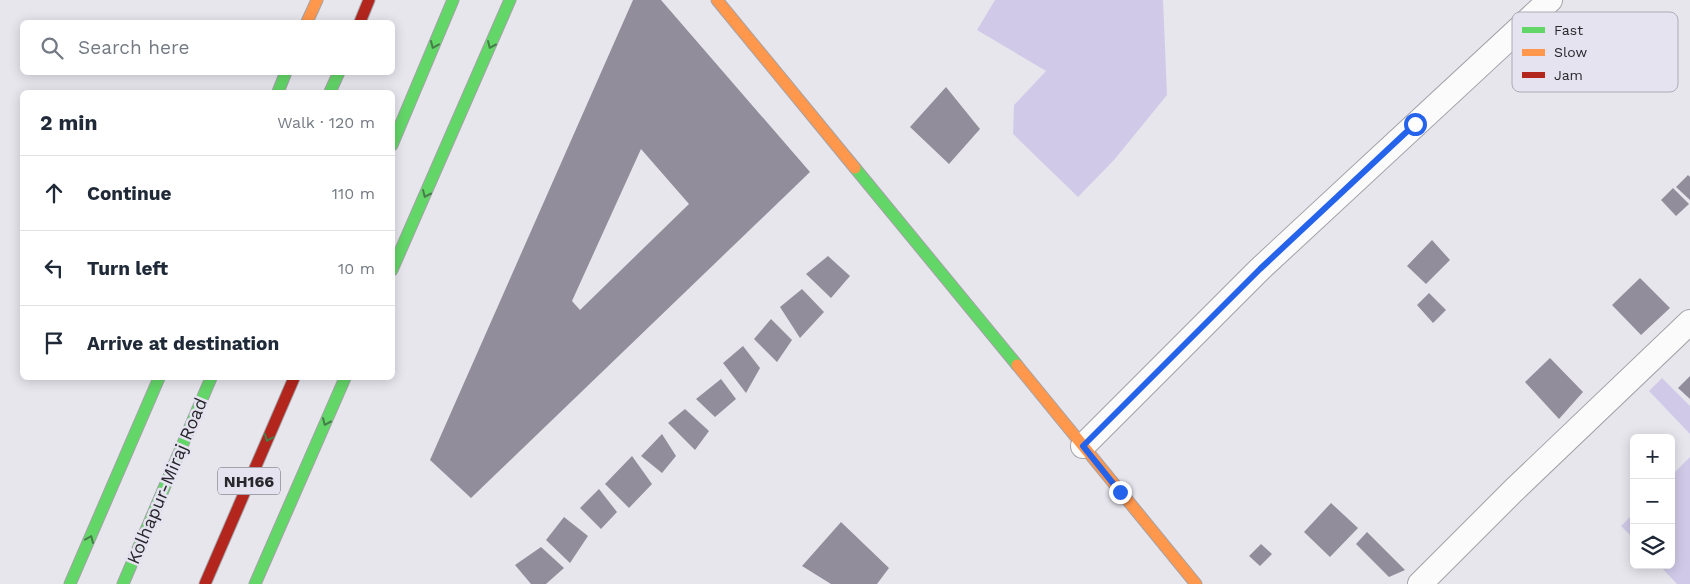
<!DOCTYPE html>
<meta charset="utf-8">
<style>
:root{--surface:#fff;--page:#f6f6f7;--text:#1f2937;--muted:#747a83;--line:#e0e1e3}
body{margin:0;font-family:"Work Sans",sans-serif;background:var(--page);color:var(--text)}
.controls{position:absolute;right:15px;bottom:15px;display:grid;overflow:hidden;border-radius:8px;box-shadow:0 2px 12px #0003}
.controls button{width:45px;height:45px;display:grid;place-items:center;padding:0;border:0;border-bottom:1px solid var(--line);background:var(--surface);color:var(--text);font:25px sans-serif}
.stop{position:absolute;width:15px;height:15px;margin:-11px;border:4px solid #2563eb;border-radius:50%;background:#fff}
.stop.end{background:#2563eb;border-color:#fff;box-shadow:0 1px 5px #0008}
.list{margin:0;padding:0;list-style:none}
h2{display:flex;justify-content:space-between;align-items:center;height:65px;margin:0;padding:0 20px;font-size:21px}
h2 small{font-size:16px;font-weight:400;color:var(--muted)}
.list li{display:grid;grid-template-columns:32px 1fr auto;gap:15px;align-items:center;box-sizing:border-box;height:75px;padding:0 20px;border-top:1px solid var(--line)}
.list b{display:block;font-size:19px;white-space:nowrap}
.list em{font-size:16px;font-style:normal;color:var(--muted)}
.icon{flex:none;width:28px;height:28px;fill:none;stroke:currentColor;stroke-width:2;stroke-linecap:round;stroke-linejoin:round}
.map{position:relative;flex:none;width:1690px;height:584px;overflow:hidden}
.search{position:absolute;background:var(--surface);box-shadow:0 2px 12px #0003;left:20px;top:20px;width:375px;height:55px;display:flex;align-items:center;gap:12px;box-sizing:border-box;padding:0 18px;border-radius:8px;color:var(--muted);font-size:19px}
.panel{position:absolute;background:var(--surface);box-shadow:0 2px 12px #0003;left:20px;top:90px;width:375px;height:290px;border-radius:8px}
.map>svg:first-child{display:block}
.green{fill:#d0cae8}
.building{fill:#918d9a;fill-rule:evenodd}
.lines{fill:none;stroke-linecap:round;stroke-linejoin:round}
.street-casing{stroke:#a3a2a7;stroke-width:26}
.fast-casing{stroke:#a3a2a7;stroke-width:13}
.slow-casing{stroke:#a3a2a7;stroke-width:13}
.jam-casing{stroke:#a3a2a7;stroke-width:13}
.street{stroke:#fbfbfc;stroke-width:24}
.fast{stroke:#63d668;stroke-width:11}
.slow{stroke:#ff974d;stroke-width:11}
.jam{stroke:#b3261e;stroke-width:11}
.oneway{stroke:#467e4a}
.route{stroke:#2563eb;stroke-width:6}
.labels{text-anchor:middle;stroke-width:5;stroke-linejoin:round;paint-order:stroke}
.shield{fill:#e6e3f0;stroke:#615f67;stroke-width:1}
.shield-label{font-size:16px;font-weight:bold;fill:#28272c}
.street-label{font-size:18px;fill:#28272c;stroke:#e6e3f0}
.key{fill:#e6e3f0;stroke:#adabb5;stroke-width:1}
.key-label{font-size:14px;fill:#28272c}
</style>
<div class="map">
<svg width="1690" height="584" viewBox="0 0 1690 584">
<rect width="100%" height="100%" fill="#e7e6ed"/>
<path class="green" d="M995 0H1163L1167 95 1114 160 1078 197 1013 134 1014 105 1046 71 977 30Z
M1662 378 1690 406V434L1649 391Z
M1690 457V584H1677L1659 565H1671V476Z
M1634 513V539L1621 526Z"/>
<path class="building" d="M633 0H661L810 172 471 498 430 460ZM641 149 689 204 580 310 572 301Z
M946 87 980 129 949 164 910 127Z
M1688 175 1690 177V200L1676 187Z
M1673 188 1689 204 1676 216 1661 200Z
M1432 240 1450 260 1426 284 1407 266Z
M828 256 850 276 831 298 806 274Z
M1640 278 1670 308 1641 335 1612 305Z
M802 289 824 312 800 338 780 307Z
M1429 293 1446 310 1433 323 1417 305Z
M771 319 792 340 777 362 754 339Z
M743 346 760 368 746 393 723 363Z
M1550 358 1583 392 1559 419 1525 382Z
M1690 376V399L1678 388Z
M721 379 736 399 715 417 696 399Z
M685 409 709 431 695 450 668 423Z
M662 434 676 456 662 473 641 456Z
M632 456 652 484 629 508 605 484Z
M599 489 617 512 601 529 580 508Z
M1331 503 1358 528 1330 557 1304 532Z
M564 517 588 536 570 563 546 540Z
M841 522 889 568 877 584H831L802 566Z
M1367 532 1405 570 1389 577 1356 544Z
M1261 544 1272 554 1260 566 1249 556Z
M541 547 564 568 546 584H531L515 565Z"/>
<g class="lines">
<g class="street-casing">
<path id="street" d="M1083 446 1260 269 1550 0
M1420 584 1514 490 1690 322"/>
</g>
<g class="fast-casing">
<path id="fast" d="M278 92 286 72
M330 92 339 72
M392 145 453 0
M855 168 1017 365
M392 270 510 0
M70 584 159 378
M123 584 211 378
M255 584 345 378"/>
</g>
<g class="slow-casing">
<path id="slow" d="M717 0 855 168
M307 22 317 0
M1017 365 1196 584"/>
</g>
<g class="jam-casing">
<path id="jam" d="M360 22 369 0
M205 584 294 378"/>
</g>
<use href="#street" class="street"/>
<use href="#fast" class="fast"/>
<use href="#slow" class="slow"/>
<use href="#jam" class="jam"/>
</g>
<defs><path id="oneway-chevron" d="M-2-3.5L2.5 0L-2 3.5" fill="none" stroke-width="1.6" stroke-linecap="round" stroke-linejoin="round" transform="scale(1.25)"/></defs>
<g class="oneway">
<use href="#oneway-chevron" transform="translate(434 45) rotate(113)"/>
<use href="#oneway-chevron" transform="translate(491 45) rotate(114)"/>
<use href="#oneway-chevron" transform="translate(426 194) rotate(114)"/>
<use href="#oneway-chevron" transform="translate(326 422) rotate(114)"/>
<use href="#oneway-chevron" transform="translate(268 438) rotate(113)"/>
<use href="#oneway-chevron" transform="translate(90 539) rotate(-67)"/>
</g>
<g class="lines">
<path class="route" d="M1120 492 1083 446 1260 269 1415 124"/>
</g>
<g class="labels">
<rect class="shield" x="218" y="467.5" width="62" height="27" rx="4"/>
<g class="shield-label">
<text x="249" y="487">NH166</text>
</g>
<g class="street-label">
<text transform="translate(167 481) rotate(-67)" y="6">Kolhapur-Miraj Road</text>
</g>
</g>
<rect x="1512" y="12" width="166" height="80" rx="8" class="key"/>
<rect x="1522" y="27" width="23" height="6" fill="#63d668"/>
<rect x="1522" y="49" width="23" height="7" fill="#ff974d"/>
<rect x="1522" y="72" width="23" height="6" fill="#b3261e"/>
<g class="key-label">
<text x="1554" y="35">Fast</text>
<text x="1554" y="57">Slow</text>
<text x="1554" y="80">Jam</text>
</g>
</svg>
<div class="controls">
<button>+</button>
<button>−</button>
<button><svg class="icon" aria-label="layers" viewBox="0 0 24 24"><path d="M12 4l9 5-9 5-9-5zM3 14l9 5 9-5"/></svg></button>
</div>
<div class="stop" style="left:1415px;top:124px"></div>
<div class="stop end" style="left:1120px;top:492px"></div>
<div class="search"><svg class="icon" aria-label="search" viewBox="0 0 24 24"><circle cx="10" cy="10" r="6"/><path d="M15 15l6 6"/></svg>Search here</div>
<section class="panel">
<h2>2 min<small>Walk · 120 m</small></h2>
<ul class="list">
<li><svg class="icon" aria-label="ahead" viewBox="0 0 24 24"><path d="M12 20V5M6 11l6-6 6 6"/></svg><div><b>Continue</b></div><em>110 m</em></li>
<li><svg class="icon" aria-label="left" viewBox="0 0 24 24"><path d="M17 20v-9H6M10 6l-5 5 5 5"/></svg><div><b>Turn left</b></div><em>10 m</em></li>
<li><svg class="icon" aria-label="arrive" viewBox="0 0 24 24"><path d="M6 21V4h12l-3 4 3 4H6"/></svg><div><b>Arrive at destination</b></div></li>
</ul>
</section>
</div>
